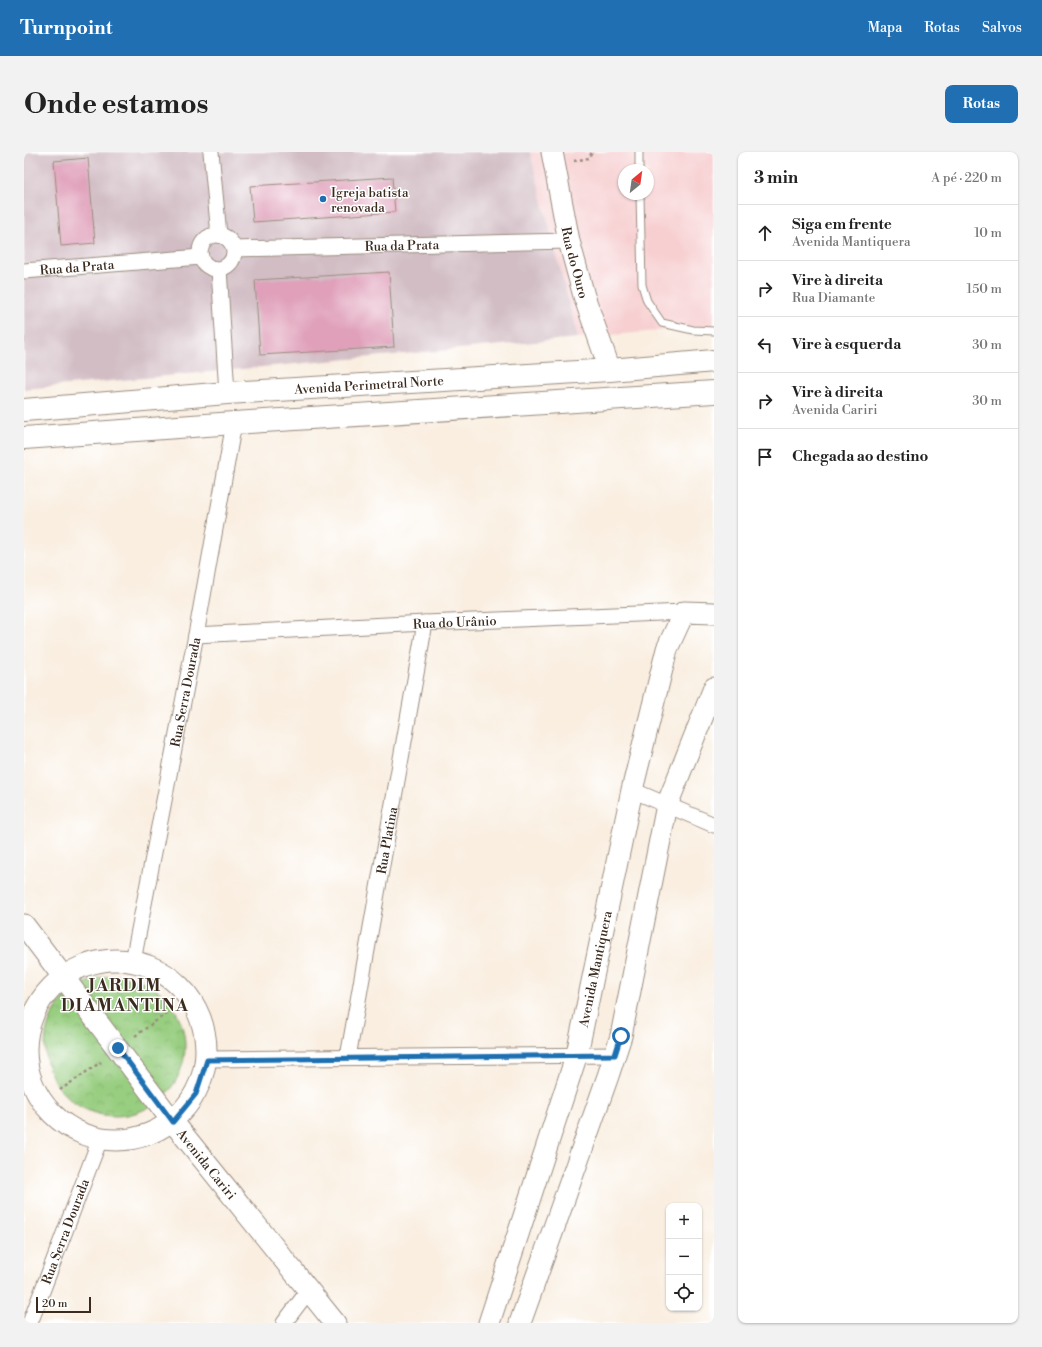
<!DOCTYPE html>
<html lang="pt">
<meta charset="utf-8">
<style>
:root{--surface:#fff;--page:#f2f2f2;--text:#222;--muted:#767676;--line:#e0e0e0;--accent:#1f6fb2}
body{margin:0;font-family:"Libre Bodoni",serif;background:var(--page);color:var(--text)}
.controls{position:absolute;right:12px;bottom:12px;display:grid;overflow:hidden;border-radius:8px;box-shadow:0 1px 3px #0004}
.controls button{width:36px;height:36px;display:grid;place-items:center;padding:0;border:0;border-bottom:1px solid var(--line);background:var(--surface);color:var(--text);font:20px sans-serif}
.compass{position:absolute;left:594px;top:12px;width:36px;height:36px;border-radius:50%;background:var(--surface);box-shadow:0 1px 3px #0004;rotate:29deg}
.scale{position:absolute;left:12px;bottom:10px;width:55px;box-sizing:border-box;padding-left:4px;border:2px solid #3b2a1e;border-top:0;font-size:11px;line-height:14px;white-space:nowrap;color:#3b2a1e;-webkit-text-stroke:3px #fff;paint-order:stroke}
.stop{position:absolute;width:12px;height:12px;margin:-9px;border:3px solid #1f6fb2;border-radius:50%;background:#fff}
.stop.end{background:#1f6fb2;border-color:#fff;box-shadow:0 1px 4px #0008}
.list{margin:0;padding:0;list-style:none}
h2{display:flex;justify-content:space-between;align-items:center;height:52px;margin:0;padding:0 16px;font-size:17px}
h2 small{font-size:13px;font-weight:400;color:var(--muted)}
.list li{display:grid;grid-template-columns:26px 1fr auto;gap:12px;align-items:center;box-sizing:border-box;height:56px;padding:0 16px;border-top:1px solid var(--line)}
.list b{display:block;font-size:15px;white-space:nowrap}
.list p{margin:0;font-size:13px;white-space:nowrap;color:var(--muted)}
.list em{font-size:13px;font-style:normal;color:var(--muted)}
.icon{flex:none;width:22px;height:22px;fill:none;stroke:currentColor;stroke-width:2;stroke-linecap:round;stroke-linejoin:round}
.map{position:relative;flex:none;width:690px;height:1171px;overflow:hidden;border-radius:8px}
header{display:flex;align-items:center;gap:24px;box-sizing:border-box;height:56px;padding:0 20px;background:var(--accent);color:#fff}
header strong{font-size:19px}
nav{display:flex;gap:22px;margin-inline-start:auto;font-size:14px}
.intro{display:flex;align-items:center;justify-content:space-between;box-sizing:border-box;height:96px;padding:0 24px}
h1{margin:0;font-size:28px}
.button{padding:10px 18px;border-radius:8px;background:var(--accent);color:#fff;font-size:14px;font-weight:700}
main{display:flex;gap:24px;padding:0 24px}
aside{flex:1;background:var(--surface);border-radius:8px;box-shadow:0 1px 3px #0004}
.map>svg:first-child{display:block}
.built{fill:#f7cfd0;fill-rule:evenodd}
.industrial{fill:#d2bdc5}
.park{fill:url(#park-crowns);stroke:#6a7c4f}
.building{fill:#e0a0ba}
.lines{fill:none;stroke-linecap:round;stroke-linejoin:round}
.lane-casing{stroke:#9a8c7f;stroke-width:9}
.street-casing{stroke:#9a8c7f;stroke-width:17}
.secondary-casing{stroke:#9a8c7f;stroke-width:23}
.highway-casing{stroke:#9a8c7f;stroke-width:24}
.path{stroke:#9a8c7f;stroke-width:2.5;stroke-dasharray:3 3;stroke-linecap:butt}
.lane{stroke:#fff;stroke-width:7}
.street{stroke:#fff;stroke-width:15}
.secondary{stroke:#fff;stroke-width:21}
.highway{stroke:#fff;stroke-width:22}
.route{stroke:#1f6fb2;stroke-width:5}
.poi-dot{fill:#1f6fb2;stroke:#fff;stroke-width:1.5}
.labels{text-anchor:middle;stroke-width:3;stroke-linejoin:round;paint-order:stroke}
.poi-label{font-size:13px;fill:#3b2a1e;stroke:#fff;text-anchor:start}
.street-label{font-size:13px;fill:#3b2a1e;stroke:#fff}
.district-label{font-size:17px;font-weight:bold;letter-spacing:1px;fill:#3b2a1e;stroke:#fff}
</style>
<header>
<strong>Turnpoint</strong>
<nav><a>Mapa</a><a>Rotas</a><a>Salvos</a></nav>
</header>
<div class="intro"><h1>Onde estamos</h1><a class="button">Rotas</a></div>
<main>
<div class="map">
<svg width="690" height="1171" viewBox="0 0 690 1171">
<defs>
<pattern id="park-crowns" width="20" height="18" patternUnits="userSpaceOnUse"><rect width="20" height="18" fill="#98ce80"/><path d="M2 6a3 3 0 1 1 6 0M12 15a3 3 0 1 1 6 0" fill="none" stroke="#84b16e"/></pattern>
</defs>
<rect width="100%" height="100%" fill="#fff"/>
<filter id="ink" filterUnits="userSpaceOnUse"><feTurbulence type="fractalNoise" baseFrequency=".025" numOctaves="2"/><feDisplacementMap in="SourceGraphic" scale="8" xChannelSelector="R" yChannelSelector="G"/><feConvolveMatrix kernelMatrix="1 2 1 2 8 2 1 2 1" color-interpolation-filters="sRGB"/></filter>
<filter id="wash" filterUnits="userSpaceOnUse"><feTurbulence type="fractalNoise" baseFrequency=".012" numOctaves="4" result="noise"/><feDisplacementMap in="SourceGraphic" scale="16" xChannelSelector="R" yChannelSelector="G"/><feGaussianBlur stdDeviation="0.9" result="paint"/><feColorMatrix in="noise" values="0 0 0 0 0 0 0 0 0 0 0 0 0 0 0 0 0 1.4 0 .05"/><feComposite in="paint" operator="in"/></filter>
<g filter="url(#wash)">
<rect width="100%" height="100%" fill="#f9eee0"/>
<path class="built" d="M506 0H690V174L554 186ZM600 18H624V42H600Z"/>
<path class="industrial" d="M0 0H506L554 186 0 237Z"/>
<path class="park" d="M21 894a70 70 0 1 1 140 0a70 70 0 1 1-140 0Z"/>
<g id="blocks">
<path class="building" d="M64 6 71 91 37 94 30 9Z
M368 25 371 60 229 70 226 34Z
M365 120 370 195 236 203 231 128Z"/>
</g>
</g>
<g filter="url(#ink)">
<use href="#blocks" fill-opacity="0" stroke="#9a8c7f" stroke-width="1"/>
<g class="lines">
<g class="lane-casing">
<path id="lane" d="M615 0V18
M616 42 618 133 623 149 638 171 669 178 690 179"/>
</g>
<g class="street-casing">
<g id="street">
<path d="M187 0 195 83"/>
<circle cx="193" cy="100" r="17"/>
<path id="s1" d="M210 97 545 89"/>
<path d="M195 117 203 241"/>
<path id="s2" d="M0 119 177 105"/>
<path id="s3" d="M172 483 401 471 660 460"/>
<path d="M608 638 690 673"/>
<path id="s4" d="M109 809 172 483 210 271"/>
<path id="s5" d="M324 905 401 471"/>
<path d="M183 907 591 903"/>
<path d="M0 921 4 920"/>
<path id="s6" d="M6 1171 76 987"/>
<path d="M260 1171 285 1138"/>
</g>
</g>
<g class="secondary-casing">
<g id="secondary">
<path id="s7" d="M528 0 545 89 560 144 586 218"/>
<path id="s8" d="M0 773 149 970 311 1171"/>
<circle cx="92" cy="898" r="90"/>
<path id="s9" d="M465 1171 553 902 608 638 643 497 660 460 690 461"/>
<path d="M496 1171 584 924 597 884 643 653 690 536"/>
</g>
</g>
<g class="highway-casing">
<g id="highway">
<path id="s10" d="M0 258 203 241 586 218 690 209"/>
<path d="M0 286 210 271 690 240"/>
</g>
</g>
<path class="path" d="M550 9 565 6 568 0
M111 884 150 856
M36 938 77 910"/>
<use href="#lane" class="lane"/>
<use href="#street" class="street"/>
<use href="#secondary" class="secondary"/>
<use href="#highway" class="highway"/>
</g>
</g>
<g class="lines" filter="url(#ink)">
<path class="route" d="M94 896 149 970 172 942 183 908 591 903 597 884"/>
</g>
<circle class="poi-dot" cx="299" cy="47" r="4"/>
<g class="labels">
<g class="poi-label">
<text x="307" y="45">Igreja batista<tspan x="307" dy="15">renovada</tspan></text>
</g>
<g class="street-label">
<text dy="5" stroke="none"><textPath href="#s1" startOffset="168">Rua da Prata</textPath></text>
<text dy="5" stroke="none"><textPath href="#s7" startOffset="113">Rua do Ouro</textPath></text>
<text dy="5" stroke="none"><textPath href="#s2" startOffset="53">Rua da Prata</textPath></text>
<text dy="5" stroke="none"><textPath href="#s10" startOffset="346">Avenida Perimetral Norte</textPath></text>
<text dy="5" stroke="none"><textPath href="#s3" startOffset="259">Rua do Urânio</textPath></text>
<text dy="5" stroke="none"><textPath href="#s4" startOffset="274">Rua Serra Dourada</textPath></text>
<text dy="5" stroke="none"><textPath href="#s5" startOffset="220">Rua Platina</textPath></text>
<text dy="5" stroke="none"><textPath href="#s9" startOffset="370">Avenida Mantiquera</textPath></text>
<text dy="5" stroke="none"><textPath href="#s8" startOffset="301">Avenida Cariri</textPath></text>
<text dy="5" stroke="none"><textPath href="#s6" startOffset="98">Rua Serra Dourada</textPath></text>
</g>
<g class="district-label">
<text x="101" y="839">JARDIM<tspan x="101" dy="20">DIAMANTINA</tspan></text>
</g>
</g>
</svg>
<div class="controls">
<button>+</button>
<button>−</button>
<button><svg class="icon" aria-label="locate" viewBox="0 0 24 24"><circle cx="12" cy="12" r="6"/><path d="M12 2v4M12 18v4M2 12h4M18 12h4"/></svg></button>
</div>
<svg class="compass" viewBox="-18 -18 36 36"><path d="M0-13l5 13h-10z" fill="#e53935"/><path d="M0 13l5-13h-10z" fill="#767676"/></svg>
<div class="scale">20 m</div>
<div class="stop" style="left:597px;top:884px"></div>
<div class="stop end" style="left:94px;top:896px"></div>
</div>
<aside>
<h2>3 min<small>A pé · 220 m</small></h2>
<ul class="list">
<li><svg class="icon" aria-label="ahead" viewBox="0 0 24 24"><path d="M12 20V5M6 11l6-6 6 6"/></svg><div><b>Siga em frente</b><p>Avenida Mantiquera</p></div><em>10 m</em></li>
<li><svg class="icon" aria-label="right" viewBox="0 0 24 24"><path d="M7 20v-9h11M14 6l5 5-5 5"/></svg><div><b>Vire à direita</b><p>Rua Diamante</p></div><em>150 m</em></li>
<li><svg class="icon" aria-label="left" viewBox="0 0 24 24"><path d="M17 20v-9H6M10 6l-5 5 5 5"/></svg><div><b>Vire à esquerda</b></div><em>30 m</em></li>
<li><svg class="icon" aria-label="right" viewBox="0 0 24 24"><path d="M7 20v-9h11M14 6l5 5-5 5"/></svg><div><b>Vire à direita</b><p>Avenida Cariri</p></div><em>30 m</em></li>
<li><svg class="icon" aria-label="arrive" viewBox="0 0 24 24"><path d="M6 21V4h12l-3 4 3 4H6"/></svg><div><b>Chegada ao destino</b></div></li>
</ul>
</aside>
</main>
